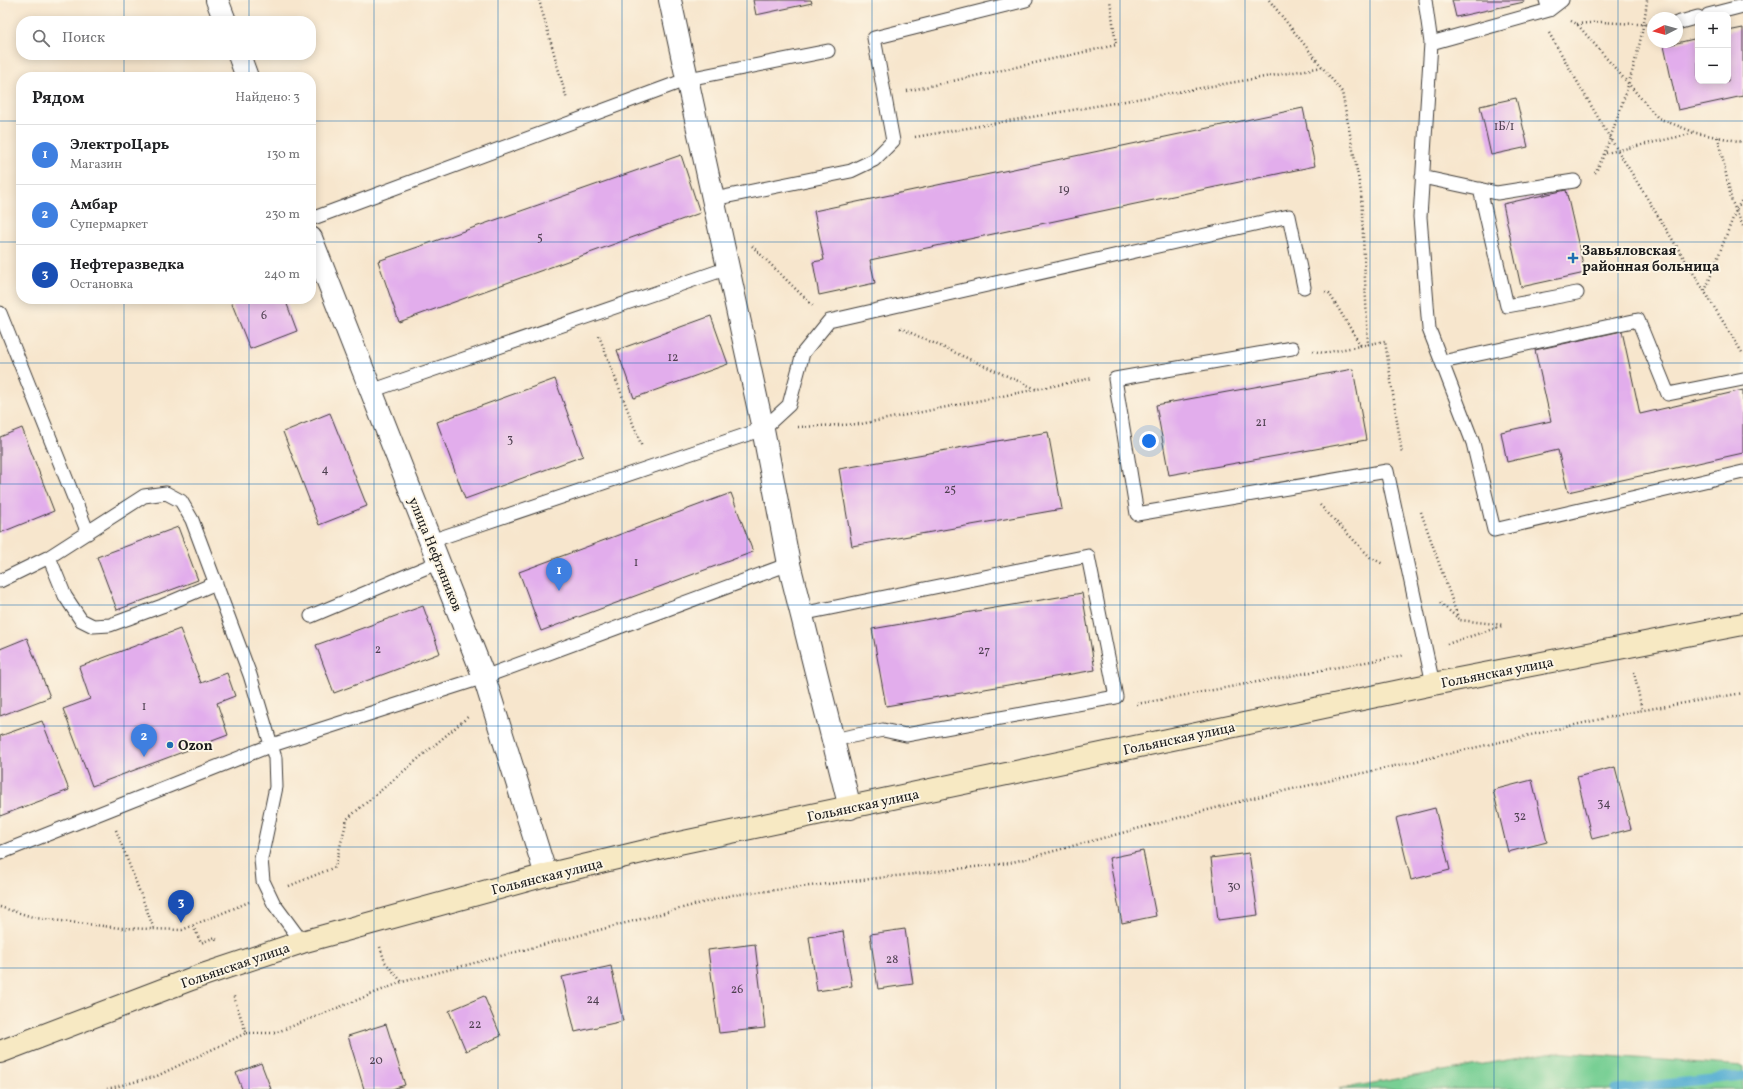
<!DOCTYPE html>
<html lang="ru">
<meta charset="utf-8">
<style>
:root{--surface:#fff;--page:#f2f2f2;--text:#202124;--muted:#757577;--line:#e0e0e0;--accent:#1f6fb2}
body{margin:0;font-family:Vollkorn,serif;background:var(--page);color:var(--text)}
.controls{position:absolute;right:12px;top:12px;display:grid;overflow:hidden;border-radius:8px;box-shadow:0 2px 10px #0003}
.controls button{width:36px;height:36px;display:grid;place-items:center;padding:0;border:0;border-bottom:1px solid var(--line);background:var(--surface);color:var(--text);font:20px sans-serif}
.compass{position:absolute;left:1647px;top:12px;width:36px;height:36px;border-radius:50%;background:var(--surface);box-shadow:0 2px 10px #0003;rotate:264deg}
.you{position:absolute;left:1149px;top:441px;width:14px;height:14px;margin:-10px;border:3px solid #fff;border-radius:50%;background:#1a73e8;box-shadow:0 0 0 6px #1a73e833}
.badge{display:grid;place-items:center;width:26px;height:26px;border-radius:50%;background:var(--accent);color:#fff;font-size:13px;font-weight:700}
.pin{position:absolute;translate:-50% -33px;filter:drop-shadow(0 1px 2px #0008)}
.pin::after{content:'';position:absolute;top:21px;width:14px;height:12px;background:inherit;clip-path:polygon(0 0,100% 0,50% 100%)}
.list{margin:0;padding:0;list-style:none}
h2{display:flex;justify-content:space-between;align-items:center;height:52px;margin:0;padding:0 16px;font-size:17px}
h2 small{font-size:13px;font-weight:400;color:var(--muted)}
.list li{display:grid;grid-template-columns:26px 1fr auto;gap:12px;align-items:center;box-sizing:border-box;height:60px;padding:0 16px;border-top:1px solid var(--line)}
.list b{display:block;font-size:15px;white-space:nowrap}
.list p{margin:0;font-size:13px;white-space:nowrap;color:var(--muted)}
.list em{font-size:13px;font-style:normal;color:var(--muted)}
.icon{flex:none;width:22px;height:22px;fill:none;stroke:currentColor;stroke-width:2;stroke-linecap:round;stroke-linejoin:round}
.map{position:relative;flex:none;width:1743px;height:1089px;overflow:hidden}
.search{position:absolute;background:var(--surface);box-shadow:0 2px 10px #0003;left:16px;top:16px;width:300px;height:44px;display:flex;align-items:center;gap:10px;box-sizing:border-box;padding:0 14px;border-radius:16px;color:var(--muted);font-size:15px}
.panel{position:absolute;background:var(--surface);box-shadow:0 2px 10px #0003;left:16px;top:72px;width:300px;height:232px;border-radius:16px}
.map>svg:first-child{display:block}
.green{fill:#78cf94;stroke:#4a7658}
.lines{fill:none;stroke-linecap:round;stroke-linejoin:round}
.stream{stroke:#55aed2;stroke-width:9}
.building{fill:#e2adec}
.lane-casing{stroke:#3d3a37;stroke-width:15}
.street-casing{stroke:#3d3a37;stroke-width:24}
.secondary-casing{stroke:#3d3a37;stroke-width:24}
.path{stroke:#3d3a37;stroke-width:2.5;stroke-dasharray:1 3;stroke-linecap:butt}
.lane{stroke:#fff;stroke-width:13}
.street{stroke:#fff;stroke-width:22}
.secondary{stroke:#f7e9c3;stroke-width:22}
.grid{fill:none;stroke:#1f6fb2;stroke-width:1;stroke-opacity:0.55}
.poi-dot{fill:#1f6fb2;stroke:#fcf5e5;stroke-width:1.5}
.labels{text-anchor:middle;stroke-width:4;stroke-linejoin:round;paint-order:stroke}
.number-label{font-size:12px;fill:#4e4050}
.poi-label{font-size:14px;font-weight:bold;fill:#1c1c1c;stroke:#fcf5e5;text-anchor:start}
.street-label{font-size:14px;fill:#1c1c1c;stroke:#fcf5e5}
</style>
<div class="map">
<svg width="1743" height="1089" viewBox="0 0 1743 1089">
<rect width="100%" height="100%" fill="#fcf5e5"/>
<filter id="ink" filterUnits="userSpaceOnUse"><feTurbulence type="fractalNoise" baseFrequency=".025" numOctaves="2"/><feDisplacementMap in="SourceGraphic" scale="8" xChannelSelector="R" yChannelSelector="G"/><feConvolveMatrix kernelMatrix="1 2 1 2 8 2 1 2 1" color-interpolation-filters="sRGB"/></filter>
<filter id="wash" filterUnits="userSpaceOnUse"><feTurbulence type="fractalNoise" baseFrequency=".012" numOctaves="4" result="noise"/><feDisplacementMap in="SourceGraphic" scale="16" xChannelSelector="R" yChannelSelector="G"/><feGaussianBlur stdDeviation="0.9" result="paint"/><feColorMatrix in="noise" values="0 0 0 0 0 0 0 0 0 0 0 0 0 0 0 0 0 1.4 0 .05"/><feComposite in="paint" operator="in"/></filter>
<g filter="url(#wash)">
<rect width="100%" height="100%" fill="#f7e6cd"/>
<path class="green" d="M1554 1052 1743 1066V1089H1339Z"/>
<g class="lines">
<path class="stream" d="M1616 1089 1743 1076"/>
</g>
<g id="blocks">
<path class="building" d="M753 0H811L812 3 756 15Z
M1452 0H1523L1524 2 1456 17Z
M1743 28V96L1678 110 1664 46 1698 38V81H1728V31Z
M1516 98 1528 147 1491 155 1480 106Z
M1303 108 1315 166 870 260 875 283 819 295 813 262 824 260 814 211Z
M681 155 700 213 399 322 378 261Z
M1566 190 1585 273 1521 287 1503 204Z
M230 299H285L297 331 250 349Z
M711 316 728 364 634 398 617 350Z
M1622 331 1640 414 1743 390V453L1568 492 1558 450 1507 462 1501 432 1551 421 1535 350Z
M1353 369 1366 440 1169 475 1156 405Z
M555 379 583 456 465 499 437 422Z
M330 413 367 506 319 525 283 432Z
M22 428 54 511 0 533V437Z
M1048 432 1062 509 852 546 839 469Z
M731 493 753 552 541 631 519 572Z
M178 527 198 580 117 610 97 557Z
M1082 593 1095 670 886 706 872 629Z
M423 606 440 653 334 693 316 645Z
M180 629 201 683 227 673 235 696 217 703 228 735 92 786 63 709 90 699 79 667Z
M27 638 50 697 0 716V649Z
M42 721 69 790 0 816V736Z
M1615 767 1631 829 1592 839 1577 777Z
M1532 780 1547 842 1508 852 1493 790Z
M1435 808 1450 870 1411 880 1396 818Z
M1143 851 1156 916 1122 923 1109 858Z
M1249 853 1258 915 1218 920 1211 858Z
M905 929 913 984 878 989 870 934Z
M843 931 852 986 817 991 809 937Z
M755 944 765 1028 719 1033 708 950Z
M611 966 623 1021 575 1032 562 977Z
M484 996 501 1036 466 1051 449 1011Z
M386 1024 405 1085 392 1089H364L348 1036Z
M261 1063 271 1089H242L236 1073Z"/>
</g>
</g>
<g filter="url(#ink)">
<use href="#blocks" fill-opacity="0" stroke="#3d3a37" stroke-width="1"/>
<g class="lines">
<g class="lane-casing">
<path id="lane" d="M1425 0 1431 43 1420 217 1429 329 1473 443 1494 530 1743 472
M1546 0 1549 10 1562 0
M1708 15 1743 6
M1677 23 1698 17
M1431 43 1549 10
M1422 177 1497 193 1574 181
M1480 189 1507 306 1577 293
M714 199 851 171 874 160 893 141 874 38 1026 0
M311 219 688 79 828 51
M0 313 88 533
M1292 348 1115 379 1137 514 1387 471 1433 684
M1442 362 1638 320 1668 394 1743 379
M371 391 728 268
M431 541 763 429 789 405 803 353 829 321 1289 216 1304 287
M49 557 65 596 81 620 93 626 110 625 162 606 216 583
M0 581 49 557 144 496 166 493 181 501 192 520 250 675 275 758 276 787 261 859 263 881 274 904 302 942
M801 614 1088 556 1116 697 906 735 883 730 832 740
M311 616 439 562
M0 853 272 745 484 677 789 564"/>
</g>
<g class="street-casing">
<path id="street" d="M217 0 225 21
M670 0 763 429 789 564 850 808
M239 55 247 77
M311 238 484 677 546 875"/>
</g>
<g class="secondary-casing">
<path id="secondary" d="M0 1052 191 979 302 942 546 875 679 843 1433 684 1743 624"/>
</g>
<path class="path" d="M539 0 567 100
M1269 0 1342 92 1361 192 1368 345
M1571 21 1577 24 1658 118 1696 133 1743 142
M1577 24 1602 22 1653 25
M1549 33 1610 138 1743 354
M907 91 1116 45 1110 0
M915 137 1323 67
M1718 137 1732 202 1743 226
M1606 153 1695 133
M1595 173C1606 153 1612 132 1620 110 1632 74 1643 38 1647 0
M752 246 814 307
M1705 291 1736 210 1743 198
M1325 292 1329 293 1361 346
M900 328 1036 389
M599 336 642 447
M1313 351 1324 353 1385 341 1402 454
M798 427 861 424 1093 378
M1320 505 1370 557 1383 564
M1421 512 1459 620 1504 625
M1440 603 1459 619
M1447 644 1502 626
M1634 672 1642 710
M1137 704 1404 655
M116 830 154 929
M289 886 335 867 347 819 469 716
M0 907 36 918 120 928 182 930 249 902
M193 926 201 943 215 937 217 941
M380 947 385 962 402 982 732 895 1009 863 1253 798 1632 712 1743 693
M246 1033H275L402 982
M107 1089 157 1076 246 1033 233 994"/>
<use href="#lane" class="lane"/>
<use href="#street" class="street"/>
<use href="#secondary" class="secondary"/>
</g>
</g>
<path class="grid" d="M124 0V21M249 0V21M374 0V1089M498 0V1089M622 0V1089M747 0V1089M872 0V1089M996 0V1089M1120 0V1089M1245 0V1089M1370 0V1089M1494 0V1089M1618 0V1089M124 55V77M249 55V77M0 121H21M311 121H1743M0 242H21M311 242H1743M124 299V1089M249 299V1089M0 363H1743M0 484H1743M0 605H1743M0 726H1743M0 847H1743M0 968H1743"/>
<g class="poi-dot">
<path d="M1571 252h4v4h4v4h-4v4h-4v-4h-4v-4h4z"/>
<circle cx="170" cy="745" r="4"/>
</g>
<g class="labels">
<g class="number-label">
<text x="1504" y="130">1Б/1</text>
<text x="1064" y="193">19</text>
<text x="540" y="241">5</text>
<text x="264" y="319">6</text>
<text x="673" y="361">12</text>
<text x="1261" y="426">21</text>
<text x="510" y="443">3</text>
<text x="325" y="473">4</text>
<text x="950" y="493">25</text>
<text x="636" y="566">1</text>
<text x="378" y="653">2</text>
<text x="984" y="654">27</text>
<text x="144" y="710">1</text>
<text x="1604" y="807">34</text>
<text x="1520" y="820">32</text>
<text x="1234" y="890">30</text>
<text x="892" y="963">28</text>
<text x="737" y="993">26</text>
<text x="593" y="1003">24</text>
<text x="475" y="1028">22</text>
<text x="376" y="1064">20</text>
</g>
<g class="poi-label">
<text x="1582" y="255">Завьяловская<tspan x="1582" dy="16">районная больница</tspan></text>
<text x="178" y="750">Ozon</text>
</g>
<g class="street-label">
<text transform="translate(436 554) rotate(68)" y="5">улица Нефтяников</text>
<text transform="translate(1497 672) rotate(-11)" y="5">Гольянская улица</text>
<text transform="translate(1179 738) rotate(-12)" y="5">Гольянская улица</text>
<text transform="translate(863 805) rotate(-12)" y="5">Гольянская улица</text>
<text transform="translate(547 876) rotate(-14)" y="5">Гольянская улица</text>
<text transform="translate(235 965) rotate(-19)" y="5">Гольянская улица</text>
</g>
</g>
</svg>
<div class="controls">
<button>+</button>
<button>−</button>
</div>
<svg class="compass" viewBox="-18 -18 36 36"><path d="M0-13l5 13h-10z" fill="#e53935"/><path d="M0 13l5-13h-10z" fill="#757577"/></svg>
<div class="you"></div>
<div class="pin badge" style="left:559px;top:591px;background:#3f7fe0">1</div>
<div class="pin badge" style="left:144px;top:757px;background:#3f7fe0">2</div>
<div class="pin badge" style="left:181px;top:923px;background:#1a4fb4">3</div>
<div class="search"><svg class="icon" aria-label="search" viewBox="0 0 24 24"><circle cx="10" cy="10" r="6"/><path d="M15 15l6 6"/></svg>Поиск</div>
<section class="panel">
<h2>Рядом<small>Найдено: 3</small></h2>
<ul class="list">
<li><span class="badge" style="background:#3f7fe0">1</span><div><b>ЭлектроЦарь</b><p>Магазин</p></div><em>130 m</em></li>
<li><span class="badge" style="background:#3f7fe0">2</span><div><b>Амбар</b><p>Супермаркет</p></div><em>230 m</em></li>
<li><span class="badge" style="background:#1a4fb4">3</span><div><b>Нефтеразведка</b><p>Остановка</p></div><em>240 m</em></li>
</ul>
</section>
</div>
